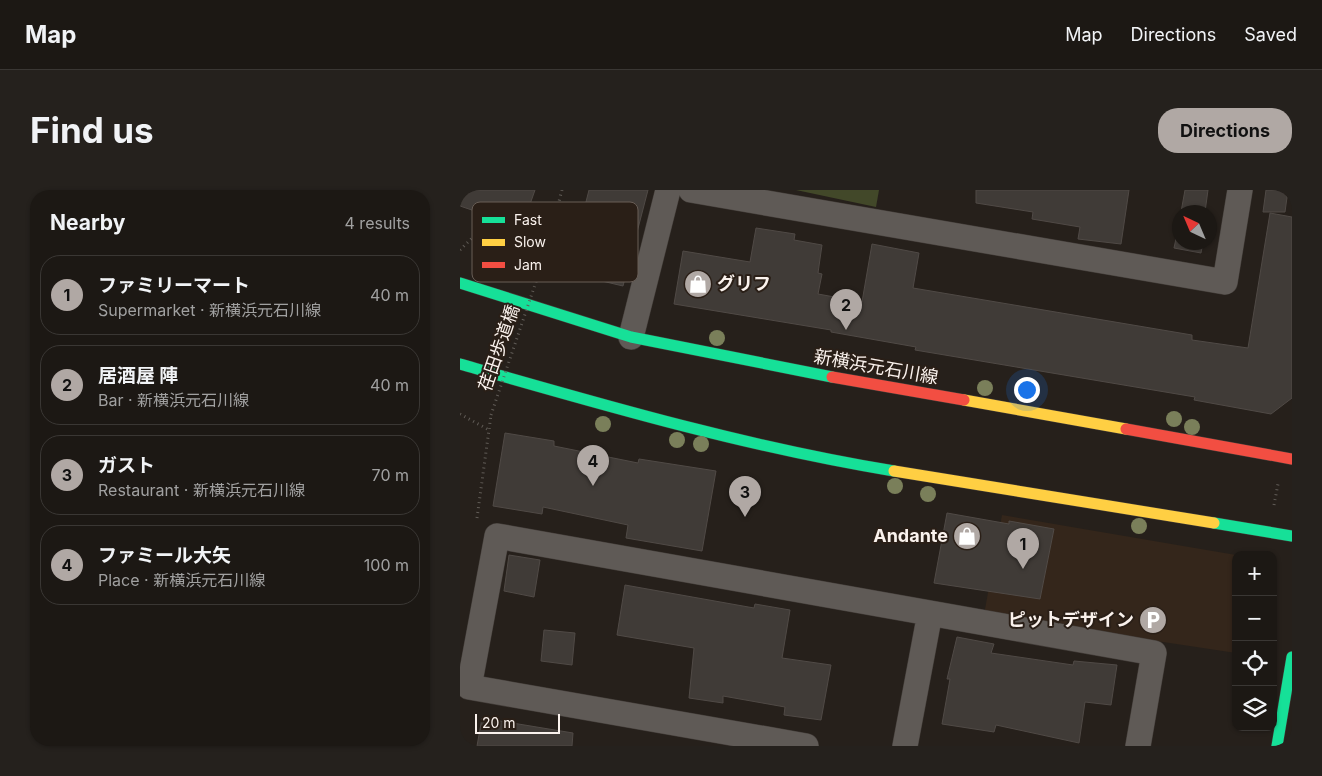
<!DOCTYPE html>
<meta charset="utf-8">
<style>
:root{--surface:#1c1814;--page:#25211d;--text:#f1f3f6;--muted:#a0a0a0;--line:#3a3734;--accent:#b0a8a4}
body{margin:0;font-family:Inter,"Noto Sans JP",sans-serif;background:var(--page);color:var(--text)}
.controls{position:absolute;right:15px;bottom:15px;display:grid;overflow:hidden;border-radius:10px;box-shadow:0 1px 4px #0004}
.controls button{width:45px;height:45px;display:grid;place-items:center;padding:0;border:0;border-bottom:1px solid var(--line);background:var(--surface);color:var(--text);font:25px sans-serif}
.compass{position:absolute;left:712px;top:15px;width:45px;height:45px;border-radius:50%;background:var(--surface);box-shadow:0 1px 4px #0004;rotate:316deg}
.scale{position:absolute;left:15px;bottom:12px;width:85px;box-sizing:border-box;padding-left:5px;border:2px solid #faf2ed;border-top:0;font-size:14px;line-height:18px;white-space:nowrap;color:#faf2ed;-webkit-text-stroke:4px #2a1f17;paint-order:stroke}
.you{position:absolute;left:566px;top:199px;width:18px;height:18px;margin:-12px;border:4px solid #fff;border-radius:50%;background:#1a73e8;box-shadow:0 0 0 8px #1a73e833}
.badge{display:grid;place-items:center;width:32px;height:32px;border-radius:50%;background:var(--accent);color:#111;font-size:16px;font-weight:700}
.pin{position:absolute;translate:-50% -41px;filter:drop-shadow(0 1px 2px #0008)}
.pin::after{content:'';position:absolute;top:26px;width:18px;height:15px;background:inherit;clip-path:polygon(0 0,100% 0,50% 100%)}
.list{margin:0;padding:0;list-style:none}
h2{display:flex;justify-content:space-between;align-items:center;height:65px;margin:0;padding:0 20px;font-size:21px}
h2 small{font-size:16px;font-weight:400;color:var(--muted)}
.list li{display:grid;grid-template-columns:32px 1fr auto;gap:15px;align-items:center;box-sizing:border-box;height:80px;margin:0 10px 10px;padding:0 10px;border:1px solid var(--line);border-radius:20px}
.list b{display:block;font-size:19px;white-space:nowrap}
.list p{margin:0;font-size:16px;white-space:nowrap;color:var(--muted)}
.list em{font-size:16px;font-style:normal;color:var(--muted)}
.icon{flex:none;width:28px;height:28px;fill:none;stroke:currentColor;stroke-width:2;stroke-linecap:round;stroke-linejoin:round}
.map{position:relative;flex:none;width:832px;height:556px;overflow:hidden;border-radius:20px}
header{display:flex;align-items:center;gap:30px;box-sizing:border-box;height:70px;padding:0 25px;background:var(--surface);border-bottom:1px solid var(--line)}
header strong{font-size:24px}
nav{display:flex;gap:28px;margin-inline-start:auto;font-size:18px}
.intro{display:flex;align-items:center;justify-content:space-between;box-sizing:border-box;height:120px;padding:0 30px}
h1{margin:0;font-size:35px}
.button{padding:12px 22px;border-radius:20px;background:var(--accent);color:#111;font-size:18px;font-weight:700}
main{display:flex;gap:30px;padding:0 30px}
aside{flex:1;background:var(--surface);border-radius:20px;box-shadow:0 1px 4px #0004}
.map>svg:first-child{display:block}
.built{fill:#34261b}
.green{fill:#424829}
.building{fill:#403b37;stroke:#504a46}
.lines{fill:none;stroke-linecap:round;stroke-linejoin:round}
.street-casing{stroke:#433d39;stroke-width:26}
.fast-casing{stroke:#433d39;stroke-width:12}
.slow-casing{stroke:#433d39;stroke-width:12}
.jam-casing{stroke:#433d39;stroke-width:12}
.path{stroke:#615c57;stroke-width:3;stroke-dasharray:1 4;stroke-linecap:butt}
.street{stroke:#5f5a56;stroke-width:25}
.fast{stroke:#16e098;stroke-width:11}
.slow{stroke:#ffcf43;stroke-width:11}
.jam{stroke:#f24e42;stroke-width:11}
.path-bridge{stroke:#615c57;stroke-width:3;stroke-dasharray:1 4;stroke-linecap:butt}
.tree{fill:#7a7f5a}
.labels{text-anchor:middle;stroke-width:4;stroke-linejoin:round;paint-order:stroke}
.poi-label{font-size:18px;font-weight:bold;fill:#faf2ed;stroke:#2a1f17;text-anchor:end}
.street-label{font-size:18px;fill:#faf2ed;stroke:#2a1f17}
.key{fill:#2a1f17;stroke:#685e57;stroke-width:1}
.key-label{font-size:14px;fill:#faf2ed}
</style>
<header>
<strong>Map</strong>
<nav><a>Map</a><a>Directions</a><a>Saved</a></nav>
</header>
<div class="intro"><h1>Find us</h1><a class="button">Directions</a></div>
<main>
<aside>
<h2>Nearby<small>4 results</small></h2>
<ul class="list">
<li><span class="badge">1</span><div><b>ファミリーマート</b><p>Supermarket · 新横浜元石川線</p></div><em>40 m</em></li>
<li><span class="badge">2</span><div><b>居酒屋 陣</b><p>Bar · 新横浜元石川線</p></div><em>40 m</em></li>
<li><span class="badge">3</span><div><b>ガスト</b><p>Restaurant · 新横浜元石川線</p></div><em>70 m</em></li>
<li><span class="badge">4</span><div><b>ファミール大矢</b><p>Place · 新横浜元石川線</p></div><em>100 m</em></li>
</ul>
</aside>
<div class="map">
<svg width="832" height="556" viewBox="0 0 832 556">
<rect width="100%" height="100%" fill="#26201b"/>
<path class="built" d="M542 325 776 365V463L524 425Z"/>
<path class="green" d="M336 0H419L416 17Z"/>
<path class="building" d="M0 0H75L62 37 0 16Z
M129 0H188L163 96 108 83Z
M516 0H669L661 54 618 49 620 37 572 29 573 22 516 13Z
M725 0H748L745 22H721Z
M806 0H828L825 22H803Z
M810 23 832 27V208L811 224 734 210 735 207 455 160 456 157 371 142V140L214 114 223 61 290 72 296 38 335 44 334 50 362 55 358 83 362 84 358 104 402 112 412 54 459 63 453 98 732 145V150L788 158Z
M720 30V52H743L741 63 714 58Z
M45 243 94 251V256L178 273 179 269 256 281 242 361 166 348 168 335 83 317 82 324 33 316Z
M487 323 549 334V331L594 339 580 409 474 393Z
M49 365 80 370 74 407 44 401Z
M165 395 294 418 295 414 330 420 322 468 371 475 361 530 324 525 325 517 263 506V513L229 508 234 458 157 445Z
M84 440 115 443 112 475 81 471Z
M497 447 534 454 531 463 613 475 614 471 657 475 651 515 625 512 619 553 536 535 534 542 482 534 490 489H487Z
M22 528 113 543 112 556H17Z"/>
<g class="lines">
<g class="street-casing">
<path id="street" d="M231 0 765 92 780 0
M171 147 208 0
M346 556 9 497 37 346 694 463 678 556
M445 556 470 423"/>
</g>
<g class="fast-casing">
<path id="fast" d="M0 93 171 147 372 187
M0 174C143 215 287 257 434 281
M754 333 832 346
M817 556 832 467"/>
</g>
<g class="slow-casing">
<path id="slow" d="M504 210 666 239
M434 281 754 333"/>
</g>
<g class="jam-casing">
<path id="jam" d="M372 187 504 210
M666 239 832 269"/>
</g>
<path class="path" d="M0 60 13 47 83 71 102 0
M0 224 29 240
M814 315 818 294
M17 328 31 225"/>
<use href="#street" class="street"/>
<use href="#fast" class="fast"/>
<use href="#slow" class="slow"/>
<use href="#jam" class="jam"/>
<path class="path-bridge" d="M31 225 83 71"/>
</g>
<g class="tree">
<circle cx="257" cy="148" r="8"/>
<circle cx="525" cy="198" r="8"/>
<circle cx="714" cy="229" r="8"/>
<circle cx="143" cy="234" r="8"/>
<circle cx="732" cy="237" r="8"/>
<circle cx="217" cy="250" r="8"/>
<circle cx="241" cy="254" r="8"/>
<circle cx="435" cy="296" r="8"/>
<circle cx="468" cy="304" r="8"/>
<circle cx="679" cy="336" r="8"/>
</g>
<defs>
<g id="shop-disc" transform="scale(1.4375)"><circle r="9.5" fill="#b0a8a4" stroke="#2a1f17"/><path d="M-5-2.5h2.3a2.7 3.5 0 0 1 5.4 0H5L5.5 6h-11ZM-1.5-2.5h3a1.5 2.3 0 0 0-3 0Z" fill="#fff"/></g>
<g id="parking-disc" transform="scale(1.4375)"><circle r="9.5" fill="#b0a8a4" stroke="#2a1f17"/><path d="M-3.5-5.5H1a3.5 3.5 0 0 1 0 7H-1V5.5H-3.5ZM-1-3.4V-.6H.8a1.4 1.4 0 0 0 0-2.8Z" fill="#fff"/></g>
</defs>
<g fill-rule="evenodd">
<use href="#shop-disc" x="238" y="94"/>
<use href="#shop-disc" x="507" y="346"/>
<use href="#parking-disc" x="693" y="430"/>
</g>
<g class="labels">
<g class="poi-label">
<text x="257" y="100" text-anchor="start">グリフ</text>
<text x="488" y="352">Andante</text>
<text x="674" y="436">ピットデザイン</text>
</g>
<g class="street-label">
<text transform="translate(39 158) rotate(-71)" y="6">荏田歩道橋</text>
<text transform="translate(416 177) rotate(10)" y="6">新横浜元石川線</text>
</g>
</g>
<rect x="12" y="12" width="166" height="80" rx="8" class="key"/>
<rect x="22" y="27" width="23" height="6" fill="#16e098"/>
<rect x="22" y="49" width="23" height="7" fill="#ffcf43"/>
<rect x="22" y="72" width="23" height="6" fill="#f24e42"/>
<g class="key-label">
<text x="54" y="35">Fast</text>
<text x="54" y="57">Slow</text>
<text x="54" y="80">Jam</text>
</g>
</svg>
<div class="controls">
<button>+</button>
<button>−</button>
<button><svg class="icon" aria-label="locate" viewBox="0 0 24 24"><circle cx="12" cy="12" r="6"/><path d="M12 2v4M12 18v4M2 12h4M18 12h4"/></svg></button>
<button><svg class="icon" aria-label="layers" viewBox="0 0 24 24"><path d="M12 4l9 5-9 5-9-5zM3 14l9 5 9-5"/></svg></button>
</div>
<svg class="compass" viewBox="-18 -18 36 36"><path d="M0-13l5 13h-10z" fill="#e53935"/><path d="M0 13l5-13h-10z" fill="#a0a0a0"/></svg>
<div class="scale">20 m</div>
<div class="you"></div>
<div class="pin badge" style="left:563px;top:379px">1</div>
<div class="pin badge" style="left:386px;top:140px">2</div>
<div class="pin badge" style="left:285px;top:327px">3</div>
<div class="pin badge" style="left:133px;top:296px">4</div>
</div>
</main>
